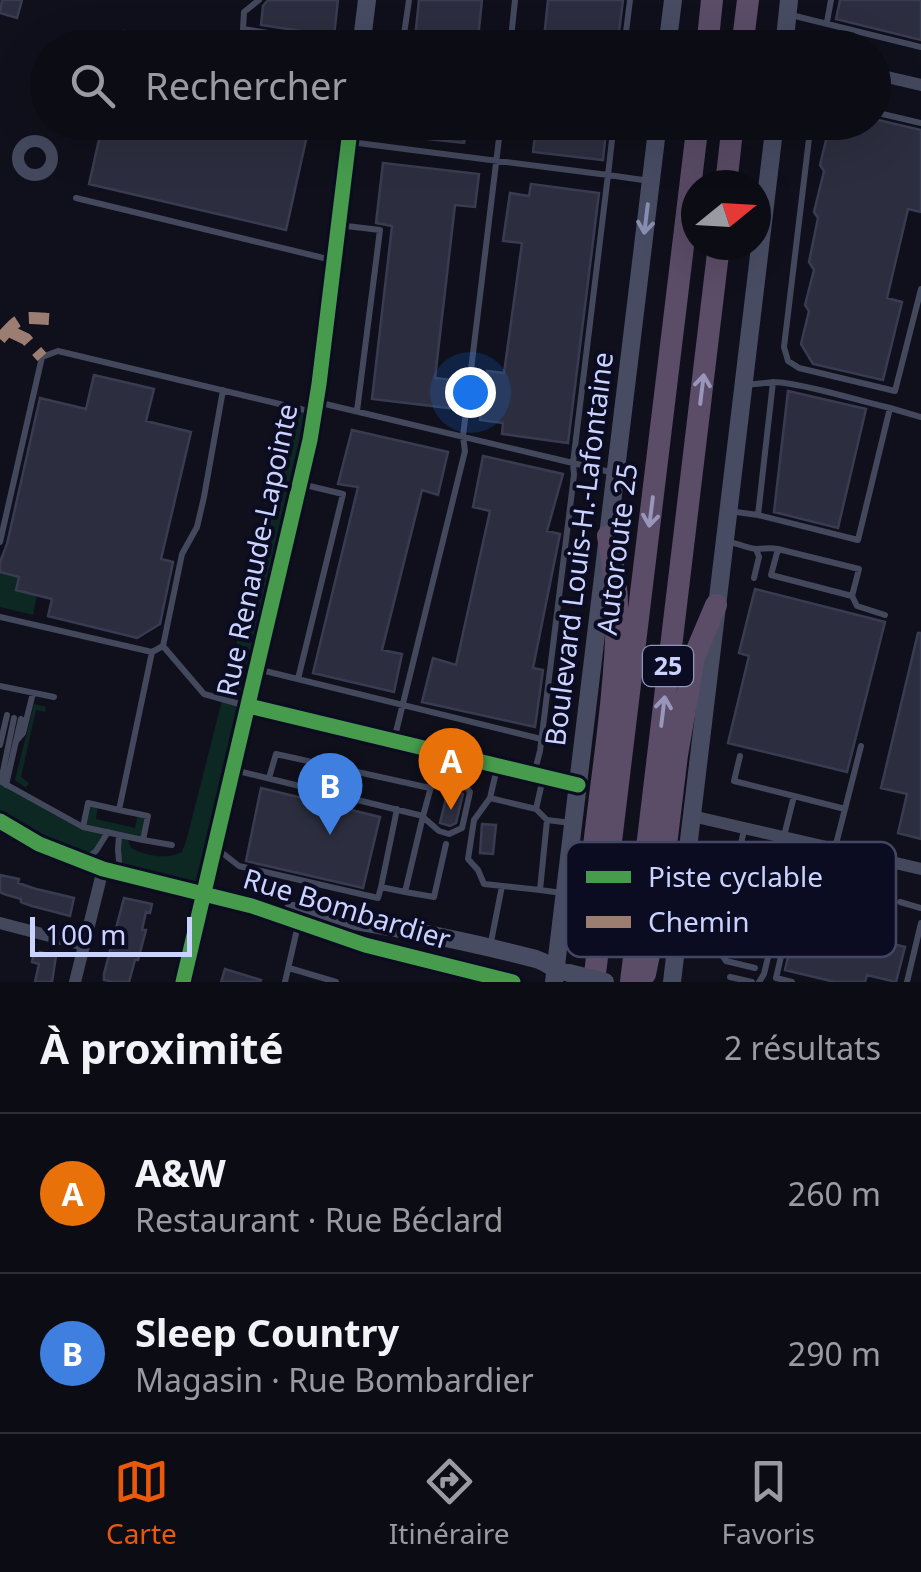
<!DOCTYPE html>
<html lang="fr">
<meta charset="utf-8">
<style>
:root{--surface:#0c0c15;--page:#1a1a22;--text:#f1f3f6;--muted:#9a9ba0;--line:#2c2c34;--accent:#ea580c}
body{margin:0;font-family:"Noto Sans",sans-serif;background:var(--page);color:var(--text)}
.compass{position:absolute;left:681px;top:170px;width:90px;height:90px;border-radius:50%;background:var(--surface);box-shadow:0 10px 40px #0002;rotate:72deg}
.scale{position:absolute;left:30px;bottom:25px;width:162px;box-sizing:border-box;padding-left:10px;border:5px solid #cad2ff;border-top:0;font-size:28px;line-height:35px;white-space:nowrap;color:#cad2ff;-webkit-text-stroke:8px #0b0c21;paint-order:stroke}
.you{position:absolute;left:470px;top:392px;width:35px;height:35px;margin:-25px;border:8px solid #fff;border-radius:50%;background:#1a73e8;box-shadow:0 0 0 15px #1a73e833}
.badge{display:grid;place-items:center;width:65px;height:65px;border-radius:50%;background:var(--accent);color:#fff;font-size:32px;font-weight:700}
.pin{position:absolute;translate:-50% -82px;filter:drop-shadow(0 2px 5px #0008)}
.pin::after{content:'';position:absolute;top:52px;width:35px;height:30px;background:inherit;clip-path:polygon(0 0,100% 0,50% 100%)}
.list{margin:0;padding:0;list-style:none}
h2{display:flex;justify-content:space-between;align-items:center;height:130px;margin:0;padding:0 40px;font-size:42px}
h2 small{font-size:32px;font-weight:400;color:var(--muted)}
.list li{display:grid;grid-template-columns:65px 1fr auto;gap:30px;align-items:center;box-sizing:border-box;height:160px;padding:0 40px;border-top:2px solid var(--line)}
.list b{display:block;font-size:38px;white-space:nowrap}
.list p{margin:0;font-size:32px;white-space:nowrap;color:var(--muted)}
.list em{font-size:32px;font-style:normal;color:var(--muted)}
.icon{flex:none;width:55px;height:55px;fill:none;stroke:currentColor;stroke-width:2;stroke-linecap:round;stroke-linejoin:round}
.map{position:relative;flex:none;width:921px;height:982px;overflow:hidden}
.search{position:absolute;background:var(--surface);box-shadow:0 10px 40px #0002;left:30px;right:30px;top:30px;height:110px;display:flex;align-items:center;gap:25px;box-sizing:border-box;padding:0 35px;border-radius:55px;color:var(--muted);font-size:38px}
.sheet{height:450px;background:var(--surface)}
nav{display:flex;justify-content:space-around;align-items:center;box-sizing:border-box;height:140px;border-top:2px solid var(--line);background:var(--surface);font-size:28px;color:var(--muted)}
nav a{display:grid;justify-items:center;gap:5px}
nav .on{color:var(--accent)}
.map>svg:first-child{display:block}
.green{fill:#0d2722}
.building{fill:#2c2e3f;stroke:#393b51;stroke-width:2.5}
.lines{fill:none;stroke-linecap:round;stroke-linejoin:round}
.lane{stroke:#43485d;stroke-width:6}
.street{stroke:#43485d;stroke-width:12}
.secondary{stroke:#474c63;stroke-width:18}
.highway{stroke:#5b4c67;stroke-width:22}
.street-bridge{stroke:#43485d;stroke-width:12}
.secondary-bridge{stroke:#474c63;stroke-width:18}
.quiet{stroke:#9b7d72;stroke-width:12;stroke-dasharray:25 12;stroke-linecap:butt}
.cycleway-casing{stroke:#0b0c21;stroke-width:21}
.cycleway{stroke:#469c4c;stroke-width:15}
.oneway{stroke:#888fb1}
.oneway2{stroke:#9896bb}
.labels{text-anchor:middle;stroke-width:8;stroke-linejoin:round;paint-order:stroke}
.shield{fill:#0b0c21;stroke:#9197bc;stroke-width:2.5}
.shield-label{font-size:25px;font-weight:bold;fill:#cad2ff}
.street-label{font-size:28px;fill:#cad2ff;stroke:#0b0c21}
.key{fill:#0b0c21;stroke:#444764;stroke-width:2.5}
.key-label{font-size:28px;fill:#cad2ff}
</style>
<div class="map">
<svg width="921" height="982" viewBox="0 0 921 982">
<rect width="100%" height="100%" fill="#10101c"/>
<path class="green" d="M296 409 314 412 203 893 120 874 119 835 107 832 96 851 83 862 0 821V781L82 826 88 803 98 805 96 819 135 828 138 814 148 816 143 840 127 837 131 848C146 856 166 860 182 852L187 838Z
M0 572 19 577 17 590 37 595 33 615 0 607Z
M34 704 46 707 45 712 36 710 21 777 29 783 26 788 15 780Z"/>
<path class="building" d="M2 0H22L17 18 0 13Z
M268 0H338L334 36 261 25 263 6Z
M419 0H482L477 48H414Z
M548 0H623L617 48H543Z
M840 0H921V40L836 19Z
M124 31 180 44V48H121Z
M874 119 921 130V212L908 209 887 298 902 302 883 380 813 364 801 344 809 311 805 305 814 270 809 262 818 218 814 212 824 171 820 165 830 124 874 122Z
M103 122H310L286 230 89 184Z
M382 122H486L484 133 466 131 464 143 380 134Z
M517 122H607L603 160 533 152 535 136 516 134Z
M383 163 479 174 475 207 455 205 435 378 452 380 449 408 372 399 392 226 376 223Z
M531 184 599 193 568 443 502 434 503 423 480 420 487 371 504 373 522 243 503 241 510 193 529 196Z
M94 375 154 389 146 421 191 432 161 559 173 562 160 624 137 638 48 616 52 599 16 590 19 577 0 572V562L7 544 40 398 86 409Z
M788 391 866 409 838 528 774 512Z
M352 430 448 452 438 495 422 490 382 650 402 654 394 692 313 673 358 487 338 484Z
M483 456 563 474 547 531 560 534 533 668 543 670 535 727 422 702 433 658 456 665 490 511 473 507Z
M755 589 885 622 847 772 728 743 749 656 739 653Z
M918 633H921V839L898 833 907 794 881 788Z
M261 788 380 817 363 888 246 861Z
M448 790 463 794 456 823 450 826 440 823Z
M482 824 496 825 493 854 480 853Z
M808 872 895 893 885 942 905 947 896 982 867 975 865 982H835L785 970Z
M0 875 19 879 18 883 36 889 74 898 70 916 32 906 21 902V899L4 894 0 892Z
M124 898 152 904 150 913 146 912 142 930H146L138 960H135L129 982H114L104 980V974Z
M40 952 56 956 52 982H35L39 964 32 962 34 953 40 954Z
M225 969 261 980 260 982H221Z"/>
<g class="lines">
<path class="lane" d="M259 0 244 12 243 29 360 47
M791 15 921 47
M827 22 831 0
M402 48 409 0
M510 48 515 0
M624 48 630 0
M874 112 921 123
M614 122 608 175 650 181
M811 122 784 347 788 361 799 368 895 391 921 289
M350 142 608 175 573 463 614 473
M76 198 332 260
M338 225 380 230 357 411
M321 403 573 463 574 475 540 751 534 774
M890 408 921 417
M729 511 758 515 858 540 890 408C855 400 820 388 785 383 768 380 759 386 744 384
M758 515 773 382
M0 542 42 357 58 351 313 412
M728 542C737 543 747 548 756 549 765 549 769 547 778 549L859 569 852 596 771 575 778 549
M754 578 759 557 756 549
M852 596 857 606 885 615
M0 617 152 652 163 646 182 554 197 527 204 497 223 390
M163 646 204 694 243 705
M261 670 541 739
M298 679 343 494 301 484
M0 686 54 697
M17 740 23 733 33 693
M394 740 465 451 463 436 501 122
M0 745 7 715
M740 756 734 781 794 796 784 836
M497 768 490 798 536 809 543 778
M234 770 423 816 440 754
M269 778 276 754 430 788
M0 781 83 827
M1 781 14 718
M6 785 21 719
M794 796 845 809 835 848
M490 798 474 820 468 859 478 870 484 884 540 890
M397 809 381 887 405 892 423 816
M536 809 547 820 540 890 562 893
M845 809 861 746
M119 810 88 803 83 827 143 840 148 816 119 810 152 652
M423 817 439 831 449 834 462 828 470 792 465 786 434 775
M547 820 571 823
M119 835 118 850 120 872
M143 840 172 845
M216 848 239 866 378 898 381 887
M87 858 96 851 108 832
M719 862 736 866 744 830
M742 867 784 877
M405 892 434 897 446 844
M900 902 921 908
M680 923 703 926 719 862 691 856
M703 926 701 931 722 943 742 867
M722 943 720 952 726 961 755 968
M490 947 502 886
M289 968 336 982
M730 977 752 982
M285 982 298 925
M759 982 764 974 785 886 784 877 794 840
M792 982 776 978 807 845
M907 982 921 923"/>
<path class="street" d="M874 74 921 85
M18 158a17 17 0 1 1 34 0a17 17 0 1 1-34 0Z
M249 706 578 785
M692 816 921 869
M0 923 84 945
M75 982 103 869
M183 982 203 893"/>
<path class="secondary" d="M361 48 367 0
M667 48 673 0
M784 48 789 0
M0 821 39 844 103 869 252 906 365 945 513 982
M203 893 310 440 319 384 351 122
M292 911C374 923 456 938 536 959 546 962 553 969 563 972
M554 982 658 122
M672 982 775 122"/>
<path class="highway" d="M707 48 712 0
M742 48 748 0
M726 185 733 122
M586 945C590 834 615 724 617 613 618 587 612 561 608 536
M645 974 658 911 677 755 694 657 716 605
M594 982 698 122
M631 982 719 245"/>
<path class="street-bridge" d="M685 39 748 48"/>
<path class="secondary-bridge" d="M569 973 605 982"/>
<path class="quiet" d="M7 330 26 339 42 357
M0 339C20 316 19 317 49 319"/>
<g class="cycleway-casing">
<path id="cycleway" d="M249 706 578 785
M0 821 39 844 103 869 252 906 365 945 513 982
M183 982 310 440 319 384 351 122"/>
</g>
<use href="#cycleway" class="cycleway"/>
</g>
<defs><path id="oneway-shaft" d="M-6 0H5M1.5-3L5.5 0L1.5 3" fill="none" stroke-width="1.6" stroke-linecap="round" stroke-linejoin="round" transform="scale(2.5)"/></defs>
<use class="oneway" href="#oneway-shaft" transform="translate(646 219) rotate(97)"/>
<g class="oneway2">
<use href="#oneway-shaft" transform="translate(702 389) rotate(-83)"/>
<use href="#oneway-shaft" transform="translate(651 512) rotate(97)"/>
<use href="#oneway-shaft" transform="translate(663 711) rotate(-83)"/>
</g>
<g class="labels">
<rect class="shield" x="643" y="646" width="50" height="40" rx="8"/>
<g class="shield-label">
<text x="668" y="675">25</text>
</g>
<g class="street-label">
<text transform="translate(579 549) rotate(-83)" y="10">Boulevard Louis-H.-Lafontaine</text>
<text transform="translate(617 549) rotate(-83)" y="10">Autoroute 25</text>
<text transform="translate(257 550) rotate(-78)" y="10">Rue Renaude-Lapointe</text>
<text transform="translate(347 909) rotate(17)" y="10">Rue Bombardier</text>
</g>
</g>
<rect x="566" y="842" width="330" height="115" rx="15" class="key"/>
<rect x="586" y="871" width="45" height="12" fill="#469c4c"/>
<rect x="586" y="916" width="45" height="12" fill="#9b7d72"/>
<g class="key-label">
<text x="648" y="887">Piste cyclable</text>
<text x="648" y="932">Chemin</text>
</g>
</svg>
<svg class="compass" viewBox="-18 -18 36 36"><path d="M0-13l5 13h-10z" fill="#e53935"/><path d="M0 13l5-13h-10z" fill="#9a9ba0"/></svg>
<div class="scale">100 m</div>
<div class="you"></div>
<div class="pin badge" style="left:451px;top:810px;background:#e8710a">A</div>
<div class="pin badge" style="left:330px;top:835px;background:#3f7fe0">B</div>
<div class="search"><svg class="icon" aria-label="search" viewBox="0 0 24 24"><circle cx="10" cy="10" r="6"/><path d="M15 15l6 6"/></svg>Rechercher</div>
</div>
<section class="sheet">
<h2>À proximité<small>2 résultats</small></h2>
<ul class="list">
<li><span class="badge" style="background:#e8710a">A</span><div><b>A&amp;W</b><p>Restaurant · Rue Béclard</p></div><em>260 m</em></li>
<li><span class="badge" style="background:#3f7fe0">B</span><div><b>Sleep Country</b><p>Magasin · Rue Bombardier</p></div><em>290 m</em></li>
</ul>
</section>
<nav>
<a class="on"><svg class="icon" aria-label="map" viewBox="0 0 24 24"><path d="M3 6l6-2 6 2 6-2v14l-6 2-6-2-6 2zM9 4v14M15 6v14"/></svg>Carte</a>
<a><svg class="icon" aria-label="directions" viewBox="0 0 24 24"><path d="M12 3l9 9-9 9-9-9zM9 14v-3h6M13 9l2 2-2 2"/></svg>Itinéraire</a>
<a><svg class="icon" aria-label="saved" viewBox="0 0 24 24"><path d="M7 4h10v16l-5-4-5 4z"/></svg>Favoris</a>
</nav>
